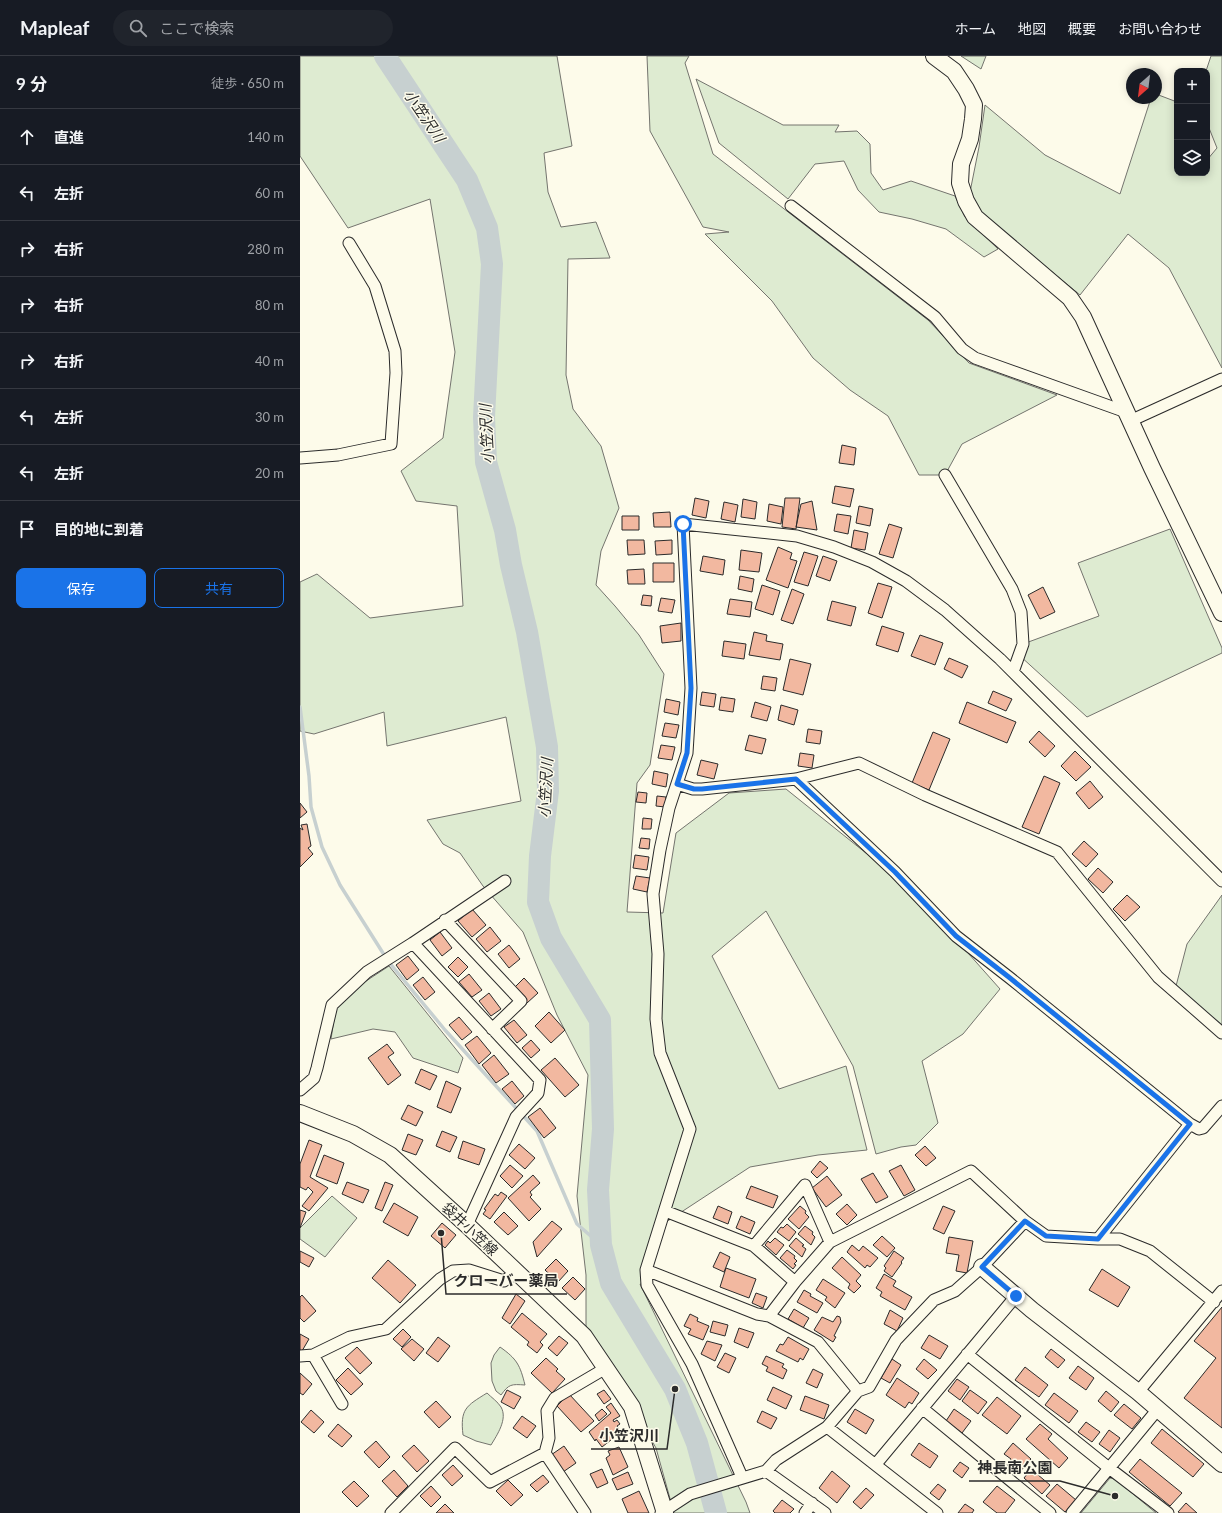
<!DOCTYPE html>
<html lang="ja">
<meta charset="utf-8">
<style>
:root{--surface:#171b24;--page:#20242c;--text:#f1f3f6;--muted:#9ea1a6;--line:#363941;--accent:#1a73e8}
body{margin:0;font-family:Lato,"Noto Sans JP",sans-serif;background:var(--page);color:var(--text)}
.controls{position:absolute;right:12px;top:12px;display:grid;overflow:hidden;border-radius:8px;box-shadow:0 2px 10px #0003}
.controls button{width:36px;height:36px;display:grid;place-items:center;padding:0;border:0;border-bottom:1px solid var(--line);background:var(--surface);color:var(--text);font:20px sans-serif}
.compass{position:absolute;left:826px;top:12px;width:36px;height:36px;border-radius:50%;background:var(--surface);box-shadow:0 2px 10px #0003;rotate:208deg}
.stop{position:absolute;width:12px;height:12px;margin:-9px;border:3px solid #1a73e8;border-radius:50%;background:#fff}
.stop.end{background:#1a73e8;border-color:#fff;box-shadow:0 1px 4px #0008}
.list{margin:0;padding:0;list-style:none}
h2{display:flex;justify-content:space-between;align-items:center;height:52px;margin:0;padding:0 16px;font-size:17px}
h2 small{font-size:13px;font-weight:400;color:var(--muted)}
.list li{display:grid;grid-template-columns:26px 1fr auto;gap:12px;align-items:center;box-sizing:border-box;height:56px;padding:0 16px;border-top:1px solid var(--line)}
.list b{display:block;font-size:15px;white-space:nowrap}
.list em{font-size:13px;font-style:normal;color:var(--muted)}
.actions{display:flex;gap:8px;padding:12px 16px}
.actions a{flex:1;padding:9px 0;border:1px solid var(--accent);border-radius:8px;text-align:center;font-size:14px;color:var(--accent)}
.actions .main{background:var(--accent);color:#fff}
.icon{flex:none;width:22px;height:22px;fill:none;stroke:currentColor;stroke-width:2;stroke-linecap:round;stroke-linejoin:round}
.map{position:relative;flex:none;width:922px;height:1457px;overflow:hidden}
header{display:flex;align-items:center;gap:24px;box-sizing:border-box;height:56px;padding:0 20px;background:var(--surface);border-bottom:1px solid var(--line)}
header strong{font-size:19px}
nav{display:flex;gap:22px;margin-inline-start:auto;font-size:14px}
.search{width:280px;height:36px;background:var(--page);display:flex;align-items:center;gap:10px;box-sizing:border-box;padding:0 14px;border-radius:22px;color:var(--muted);font-size:15px}
main{display:flex}
aside{flex:1;background:var(--surface)}
.map>svg:first-child{display:block}
.green{fill:#deebd1;stroke:#74746e}
.lines{fill:none;stroke-linecap:round;stroke-linejoin:round}
.stream{stroke:#c7d0d0;stroke-width:3.5}
.river{stroke:#c7d0d0;stroke-width:22}
.building{fill:#f2b8a0;stroke:#2b2b2b}
.street-casing{stroke:#2b2b2b;stroke-width:13}
.secondary-casing{stroke:#2b2b2b;stroke-width:18}
.street{stroke:#fdfbea;stroke-width:11}
.secondary{stroke:#fdfbea;stroke-width:16}
.route{stroke:#1a73e8;stroke-width:5}
.labels{text-anchor:middle;stroke-width:3;stroke-linejoin:round;paint-order:stroke}
.street-label{font-size:14px;fill:#2b2b2b;stroke:#fdfbea}
.water-label{font-size:15px;font-style:italic;fill:#2b2b2b;stroke:#fdfbea}
.leader{fill:none;stroke:#2b2b2b;stroke-width:1.5}
.callout-dot{fill:#2b2b2b;stroke:#fdfbea;stroke-width:1.5}
.callout-label{font-size:15px;text-anchor:middle;font-weight:bold;fill:#2b2b2b;stroke:#fdfbea;stroke-width:3;stroke-linejoin:round;paint-order:stroke}
</style>
<header>
<strong>Mapleaf</strong>
<div class="search"><svg class="icon" aria-label="search" viewBox="0 0 24 24"><circle cx="10" cy="10" r="6"/><path d="M15 15l6 6"/></svg>ここで検索</div>
<nav><a>ホーム</a><a>地図</a><a>概要</a><a>お問い合わせ</a></nav>
</header>
<main>
<aside>
<h2>9 分<small>徒歩 · 650 m</small></h2>
<ul class="list">
<li><svg class="icon" aria-label="ahead" viewBox="0 0 24 24"><path d="M12 20V5M6 11l6-6 6 6"/></svg><div><b>直進</b></div><em>140 m</em></li>
<li><svg class="icon" aria-label="left" viewBox="0 0 24 24"><path d="M17 20v-9H6M10 6l-5 5 5 5"/></svg><div><b>左折</b></div><em>60 m</em></li>
<li><svg class="icon" aria-label="right" viewBox="0 0 24 24"><path d="M7 20v-9h11M14 6l5 5-5 5"/></svg><div><b>右折</b></div><em>280 m</em></li>
<li><svg class="icon" aria-label="right" viewBox="0 0 24 24"><path d="M7 20v-9h11M14 6l5 5-5 5"/></svg><div><b>右折</b></div><em>80 m</em></li>
<li><svg class="icon" aria-label="right" viewBox="0 0 24 24"><path d="M7 20v-9h11M14 6l5 5-5 5"/></svg><div><b>右折</b></div><em>40 m</em></li>
<li><svg class="icon" aria-label="left" viewBox="0 0 24 24"><path d="M17 20v-9H6M10 6l-5 5 5 5"/></svg><div><b>左折</b></div><em>30 m</em></li>
<li><svg class="icon" aria-label="left" viewBox="0 0 24 24"><path d="M17 20v-9H6M10 6l-5 5 5 5"/></svg><div><b>左折</b></div><em>20 m</em></li>
<li><svg class="icon" aria-label="arrive" viewBox="0 0 24 24"><path d="M6 21V4h12l-3 4 3 4H6"/></svg><div><b>目的地に到着</b></div></li>
</ul>
<div class="actions"><a class="main">保存</a><a>共有</a></div>
</aside>
<div class="map">
<svg width="922" height="1457" viewBox="0 0 922 1457">
<rect width="100%" height="100%" fill="#fdfbea"/>
<path class="green" d="M0 0H257L272 90 244 97 248 136 261 171 296 166 310 202 268 203 266 319 273 353 301 390 319 452 301 495 296 529 315 550 339 579 364 618 350 709 337 727 327 856 363 857 376 777 429 737 486 733 612 834 700 933 663 978 622 1005 638 1067 616 1089 601 1091 576 1098 553 1010 466 855 412 900 479 1033 546 1010 567 1094 518 1099 450 1111 360 1170 347 1229 340 1228 446 1446 450 1457H374L356 1392 286 1273V1219L277 1140 288 1019 257 959 223 876 183 830 160 797 143 788 127 764 221 745 206 661 87 690 84 656 14 678 0 675V526L17 518 70 562 163 550 157 450 116 445 101 415 143 382 155 296 130 143 48 172 0 100Z
M347 0H389L385 7 413 98 628 264 669 307 757 339 662 388 645 419H619L588 360 550 334 513 302 472 245 405 178 429 176 403 171 350 75Z
M661 0H686L681 13Z
M911 0H922V312L869 212 828 178 780 239 676 153 670 136 679 91 685 49 745 99 820 138 851 42H856V38L877 46V117H907V104L917 92 907 67V15H906Z
M396 23 483 69H539L535 76 557 75 570 88 571 117 583 134 611 125 655 140 665 161 698 193 684 201 646 173 612 163 579 156 558 134 544 105 515 108 488 143 419 87Z
M870 473 922 592V597L787 661 719 599 723 588 799 560 778 507Z
M922 839V971L876 930 887 888Z
M89 910 163 1002 158 1017 113 1002 95 976 73 973 31 983 37 944Z
M32 1140 57 1162 25 1201 0 1183V1172Z
M200 1291C217 1303 220 1309 225 1329 211 1328 209 1328 201 1339L196 1335 192 1325 191 1307 194 1299Z
M187 1337C191 1341 198 1346 201 1351 208 1363 197 1379 191 1389L176 1385 163 1379C160 1353 166 1350 187 1337Z
M810 1422 815 1423 856 1457H781Z"/>
<g class="lines">
<path class="stream" d="M0 651 9 720 11 751 22 791 40 829 88 905 145 974 237 1075 277 1168 301 1189"/>
<path class="river" d="M85 0 167 124 187 172 192 208 184 361 186 406 205 474 211 509 227 576 247 691 248 735 240 800 238 846 251 882 300 964 303 1073 298 1134 301 1189 311 1227 375 1333 397 1387 416 1457"/>
</g>
<path class="building" d="M542 389 556 392 554 409 539 407Z
M535 430 554 433 550 451 532 447Z
M395 442 409 445 406 462 392 459Z
M485 442H500L496 473 482 471Z
M443 443 457 446 455 463 441 461Z
M512 445 517 474 496 471 501 448Z
M424 446 438 449 435 466 421 463Z
M469 448 483 451 481 468 467 465Z
M559 450 573 453 570 470 556 467Z
M370 456 371 471H354L353 457Z
M537 458 551 460 548 478 534 475Z
M322 460H339V474H322Z
M589 468 602 472 593 502 579 498Z
M554 474 568 477 565 494 551 492Z
M327 484H344L345 498 328 499Z
M372 484V498L356 499 355 485Z
M478 491 492 497 490 503 497 505 488 532 466 524Z
M441 494 462 497 459 516 439 514Z
M504 496 518 500 508 530 494 526Z
M403 500 425 504 423 519 400 515Z
M523 500 537 505 530 525 516 520Z
M353 507H374V526H353Z
M344 513 345 528H328L327 514Z
M440 520 454 523 452 536 438 533Z
M578 527 592 531 582 562 568 557Z
M462 529 480 535 473 559 455 553Z
M743 531 755 556 740 563 728 539Z
M492 533 504 538 493 568 481 564Z
M343 539 352 540 351 550 341 549Z
M361 542 375 544 372 557 358 555Z
M430 543 452 546 450 561 427 558Z
M532 545 556 551 551 570 527 564Z
M381 567V585L362 587 360 570Z
M582 570 604 577 598 596 576 589Z
M454 576 467 579 466 585 483 588 480 604 449 599Z
M620 579 643 587 635 609 611 600Z
M424 585 446 588 444 603 422 600Z
M649 602 668 610 662 622 644 613Z
M490 603 511 608 503 639 483 634Z
M463 620 477 622 475 635 461 633Z
M693 635 712 643 706 655 688 647Z
M402 636 416 638 414 651 400 649Z
M421 641 435 643 433 656 419 654Z
M366 643 380 646 378 659 364 656Z
M455 646 471 651 467 665 451 661Z
M667 646 716 666 707 687 659 667Z
M481 649 498 654 494 669 478 664Z
M365 667 379 669 376 682 362 680Z
M508 673 522 675 520 688 506 686Z
M739 675 755 690 745 701 729 686Z
M633 676 650 683 629 734 612 727Z
M449 679 466 683 462 698 445 694Z
M361 689 375 691 372 704 358 702Z
M775 695 791 711 776 725 761 710Z
M500 697 514 699 512 712 498 710Z
M401 704 418 708 414 723 397 719Z
M354 715 368 718 366 731 352 728Z
M744 720 760 727 739 778 722 771Z
M790 725 803 741 789 753 776 737Z
M338 736 347 737 346 747 336 746Z
M357 740 366 741 365 751 356 750Z
M0 747 7 756 0 762Z
M343 762 352 763 351 773H342Z
M7 768 11 790 8 792 13 798 0 811V772L3 774 1 769Z
M341 782 350 783 349 793 339 792Z
M784 785 798 798 786 811 772 798Z
M335 799 349 801 347 814 333 812Z
M798 812 813 826 803 837 788 823Z
M336 820 350 822 347 836 333 833Z
M827 839 840 851 825 865 813 853Z
M172 853 186 869 172 881 158 865Z
M190 871 201 885 187 896 176 883Z
M140 876 152 892 142 900 130 884Z
M209 889 220 903 209 912 198 898Z
M108 900 119 914 107 924 96 909Z
M158 901 168 911 158 921 148 911Z
M169 918 182 934 172 941 159 926Z
M123 921 135 936 125 944 113 929Z
M224 922 238 937 227 947 214 932Z
M189 937 201 953 191 960 179 945Z
M249 956 265 974 251 987 235 970Z
M159 961 172 976 162 984 149 969Z
M214 964 227 979 217 987 204 971Z
M177 980 191 997 179 1008 165 989Z
M231 984 240 994 231 1002 222 992Z
M87 988 94 997 88 1001 101 1019 88 1029 68 1002Z
M194 999 209 1018 196 1027 182 1009Z
M255 1002 279 1029 265 1041 241 1014Z
M121 1013 137 1020 130 1034 115 1027Z
M146 1025 161 1032 151 1057 137 1051Z
M212 1025 224 1040 215 1048 202 1033Z
M108 1049 123 1056 116 1070 101 1063Z
M240 1052 256 1072 244 1082 228 1061Z
M142 1075 157 1081 150 1096 136 1090Z
M108 1078 123 1084 116 1099 102 1094Z
M9 1084 22 1089 10 1121 28 1132 9 1155 2 1150 13 1136 8 1131 6 1134 0 1131V1108Z
M163 1085 185 1093 179 1109 158 1102Z
M219 1088 235 1102 225 1113 209 1099Z
M625 1090 636 1102 626 1110 615 1099Z
M24 1099 44 1107 37 1128 16 1120Z
M520 1105 528 1112 517 1122 511 1116Z
M210 1109 223 1120 212 1132 200 1120Z
M601 1109 615 1134 604 1140 589 1115Z
M573 1117 588 1141 576 1147 561 1123Z
M233 1119 240 1127 230 1136 232 1139 230 1141 241 1153 229 1165 208 1142Z
M527 1120 542 1139 526 1151 512 1132Z
M47 1126 69 1134 63 1147 42 1138Z
M85 1126 93 1129 82 1155 75 1152Z
M451 1130 478 1140 473 1152 446 1142Z
M201 1136 207 1140 190 1163 183 1158 186 1154 184 1153 195 1138 198 1140Z
M94 1147 118 1161 108 1180 83 1166Z
M547 1148 557 1159 547 1169 536 1158Z
M418 1150 432 1156 428 1168 413 1162Z
M500 1150 506 1155 505 1157 509 1161 499 1173 488 1163Z
M643 1150 655 1155 644 1178 633 1173Z
M0 1154 6 1156 0 1172Z
M204 1156 218 1170 208 1179 194 1166Z
M441 1160 455 1166 450 1178 436 1172Z
M252 1165 262 1173 237 1201 233 1186Z
M142 1167 156 1179 145 1192 131 1180Z
M487 1168 496 1176 489 1185 477 1176 481 1171 483 1172Z
M505 1170 513 1176 512 1178 515 1181 511 1189 498 1178Z
M582 1180 595 1192 587 1201 573 1189Z
M649 1181 673 1185 667 1217 656 1215 659 1199 646 1197Z
M475 1182 484 1189 476 1199 465 1189 468 1185 470 1187Z
M496 1182 504 1189 502 1190 506 1193 502 1201 489 1190Z
M552 1189 559 1195 563 1190 578 1202 570 1211 567 1209 565 1212 547 1196Z
M487 1194 495 1200 494 1202 497 1205 494 1208 496 1209 493 1213 480 1202Z
M0 1195 14 1202 9 1211 0 1206Z
M594 1195 604 1202 601 1206 602 1207 592 1221 584 1215 586 1212 584 1210Z
M420 1196 430 1201 424 1216 413 1211Z
M542 1201 561 1219 556 1225 561 1230 554 1237 548 1232 550 1228 532 1212Z
M256 1203 268 1215 258 1226 245 1214Z
M88 1204 116 1229 100 1247 72 1222Z
M426 1212 456 1223 449 1242 420 1231Z
M802 1213 830 1231 818 1251 789 1234Z
M584 1218 596 1225 593 1230 612 1241 605 1254 580 1240 582 1236 576 1232Z
M273 1221 285 1233 275 1244 262 1232Z
M523 1223 545 1237 535 1252 525 1244 527 1241 516 1234Z
M504 1234 511 1238 510 1240 523 1247 517 1257 497 1246Z
M456 1237 467 1241 463 1252 452 1247Z
M216 1238 225 1245 210 1268 202 1262Z
M2 1239 16 1255 4 1266 0 1262V1241Z
M922 1251V1372L884 1342 916 1302 894 1285Z
M494 1253 509 1262 503 1272 488 1263Z
M590 1254 603 1262 597 1275 584 1268Z
M222 1257 247 1278 240 1286 243 1289 237 1297 227 1289 229 1286 211 1271Z
M390 1258 398 1262 397 1265 409 1270 403 1284 388 1278 391 1273 384 1270Z
M537 1260 540 1261 541 1266 534 1280 536 1281 533 1286 514 1274 522 1261 533 1266Z
M413 1265 428 1269 425 1280 410 1276Z
M439 1272 454 1277 448 1292 434 1286Z
M103 1273 111 1281 102 1291 93 1283Z
M0 1278 9 1283 2 1295 0 1294Z
M629 1279 648 1290 640 1303 621 1292Z
M259 1280 268 1287 257 1300 248 1292Z
M138 1281 150 1290 138 1306 126 1297Z
M488 1281 509 1293 503 1304 500 1302 498 1306 476 1295 480 1288 483 1289Z
M112 1283 124 1293 114 1305 101 1293Z
M407 1285 422 1289 415 1305 401 1298Z
M57 1291 72 1307 60 1318 45 1302Z
M751 1293 765 1304 758 1312 745 1301Z
M425 1297 436 1302 429 1317 417 1311Z
M466 1300 484 1308 482 1311 487 1314 483 1323 466 1315 468 1311 462 1308Z
M246 1302 258 1313 256 1315 265 1323 252 1337 231 1317Z
M592 1303 601 1309 590 1327 581 1322Z
M624 1303 637 1314 628 1323 616 1313Z
M778 1310 794 1322 786 1334 769 1322Z
M725 1311 748 1329 739 1341 715 1324Z
M48 1312 63 1328 51 1339 36 1324Z
M513 1313 523 1318 517 1332 506 1327Z
M0 1317 12 1328 3 1339 0 1337Z
M597 1322 619 1337 612 1348 609 1346 605 1352 586 1339Z
M657 1323 669 1331 660 1344 648 1335Z
M473 1331 492 1340 486 1353 467 1344Z
M207 1334 221 1341 214 1353 201 1346Z
M304 1334 311 1343 304 1348 297 1338Z
M670 1334 687 1346 678 1358 662 1345Z
M806 1335 819 1346 811 1356 798 1345Z
M754 1337 778 1355 769 1367 745 1349Z
M269 1338 294 1365 281 1376 257 1350Z
M505 1340 529 1349 524 1363 500 1354Z
M697 1341 721 1360 707 1378 682 1359Z
M136 1345 151 1361 139 1372 124 1356Z
M311 1347 320 1360 313 1364 314 1366 317 1364 320 1368 317 1370 321 1376 302 1391 296 1383 295 1385 289 1376 311 1357 306 1351Z
M824 1348 841 1362 832 1373 814 1359Z
M302 1353 307 1358 299 1365 295 1359Z
M555 1353 574 1364 566 1378 547 1366Z
M654 1353 671 1365 662 1377 646 1365Z
M11 1354 24 1366 14 1377 1 1366Z
M462 1355 477 1362 471 1373 457 1366Z
M222 1360 236 1370 227 1382 213 1372Z
M786 1366 800 1376 792 1386 778 1376Z
M38 1368 52 1380 42 1391 28 1380Z
M740 1368 752 1378 748 1383 768 1402 759 1412 726 1383Z
M862 1373 904 1408 893 1421 851 1387Z
M809 1374 820 1382 810 1396 799 1388Z
M76 1385 90 1401 79 1412 64 1396Z
M619 1387 638 1400 630 1412 611 1399Z
M713 1387 731 1403 718 1418 707 1409 711 1403 704 1398Z
M114 1389 129 1405 117 1416 102 1400Z
M264 1390 276 1407 263 1416 251 1399Z
M319 1391 328 1411 313 1419 306 1402 310 1399 308 1395Z
M840 1403 882 1437 870 1450 829 1416Z
M660 1406 669 1412 662 1422 653 1415Z
M153 1409 163 1420 152 1430 142 1419Z
M302 1413 308 1427 297 1432 290 1418Z
M731 1413 750 1429 742 1438 724 1422Z
M94 1414 108 1430 97 1441 82 1425Z
M532 1415 550 1430 537 1447 519 1432Z
M328 1416 333 1428 317 1434 312 1423Z
M243 1419 249 1426 237 1436 230 1429Z
M208 1424 223 1439 211 1450 196 1435Z
M54 1425 69 1440 57 1451 42 1436Z
M638 1428 646 1434 639 1444 630 1437Z
M757 1428 776 1444 765 1456 746 1440Z
M131 1430 141 1441 131 1451 120 1440Z
M697 1430 715 1444 705 1457H697L683 1446Z
M566 1432 574 1439 561 1453 553 1446Z
M339 1435 349 1457H328L322 1443Z
M482 1444 494 1453 490 1457H475L473 1455Z
M886 1447 897 1457H880L878 1456Z
M145 1448 154 1457H136Z
M665 1448 674 1454 672 1457H658Z"/>
<g class="lines">
<g class="street-casing">
<path id="street" d="M491 150 635 261 662 293 675 302 826 356
M830 365 922 323
M0 402 38 399 91 388 96 317 95 295 75 230 49 187
M645 419 712 533 721 556 723 588 713 616
M496 723 595 816 656 880 710 922 890 1068 798 1183
M377 728 393 733H402L496 723 559 707 625 739 757 796 858 921 922 977
M145 864 221 945 192 973
M0 1034 14 1022 17 1012 32 949 67 916 113 887
M890 1068 899 1073 903 1072 922 1050
M365 1155 454 1190 495 1226
M167 1169 216 1061 238 1037 240 1024 113 887 205 825
M454 1190 505 1129 530 1186
M346 1214 457 1258 469 1260 518 1286 558 1335
M469 1260 495 1226 530 1186 671 1115 725 1165 746 1180 798 1183H820L850 1195 914 1246
M667 1298 809 1412 868 1457
M13 1299 42 1348
M0 1300 13 1299 50 1281 86 1273 140 1223 153 1215 169 1214 204 1225 217 1216
M838 1336 922 1235
M622 1352 750 1457
M527 1371 637 1457
M245 1397 285 1457
M576 1408 716 1240
M466 1415 525 1457
M442 1421 392 1308 347 1229 346 1214 390 1073 360 997 356 963 358 898 353 838 360 794 369 752 387 697 391 632 383 468 497 480 534 491 572 506 606 525 645 554 700 603 922 825
M91 1457 155 1392 190 1426 245 1397 249 1382 247 1355 255 1342 306 1312
M361 1457 390 1438 466 1415 476 1404 527 1371 558 1335 569 1331 596 1284 634 1244 655 1235 682 1211 725 1165
M505 1457 512 1447
M772 1457 858 1353"/>
</g>
<g class="secondary-casing">
<path id="secondary" d="M634 0 654 15 666 33 674 49 673 63 670 83 661 108 660 127 666 145 675 161 770 242 783 261 852 412 922 557
M0 1057 53 1078 90 1099 167 1169 284 1280 332 1351 365 1457
M682 1211 732 1254 838 1336 922 1408"/>
</g>
<use href="#street" class="street"/>
<use href="#secondary" class="secondary"/>
</g>
<g class="lines">
<path class="route" d="M383 468 391 632 387 697 377 728 394 733H402L496 723 595 816 656 880 710 922 890 1068 798 1183 746 1180 725 1165 682 1211 716 1240"/>
</g>
<g class="labels">
<g class="street-label">
<text transform="translate(170 1173) rotate(43)" y="5">袋井小笠線</text>
</g>
<g class="water-label">
<text transform="translate(124 60) rotate(56)" y="5">小笠沢川</text>
<text transform="translate(187 378) rotate(-93)" y="5">小笠沢川</text>
<text transform="translate(246 732) rotate(-87)" y="5">小笠沢川</text>
</g>
</g>
<path class="leader" d="M141 1177L146 1238H267M375 1333L367 1393H291M815 1440L760 1425H669"/>
<g class="callout-dot">
<circle cx="141" cy="1177" r="4"/>
<circle cx="375" cy="1333" r="4"/>
<circle cx="815" cy="1440" r="4"/>
</g>
<g class="callout-label">
<text x="206" y="1230">クローバー薬局</text>
<text x="329" y="1385">小笠沢川</text>
<text x="715" y="1417">神長南公園</text>
</g>
</svg>
<div class="controls">
<button>+</button>
<button>−</button>
<button><svg class="icon" aria-label="layers" viewBox="0 0 24 24"><path d="M12 4l9 5-9 5-9-5zM3 14l9 5 9-5"/></svg></button>
</div>
<svg class="compass" viewBox="-18 -18 36 36"><path d="M0-13l5 13h-10z" fill="#e53935"/><path d="M0 13l5-13h-10z" fill="#9ea1a6"/></svg>
<div class="stop" style="left:383px;top:468px"></div>
<div class="stop end" style="left:716px;top:1240px"></div>
</div>
</main>
